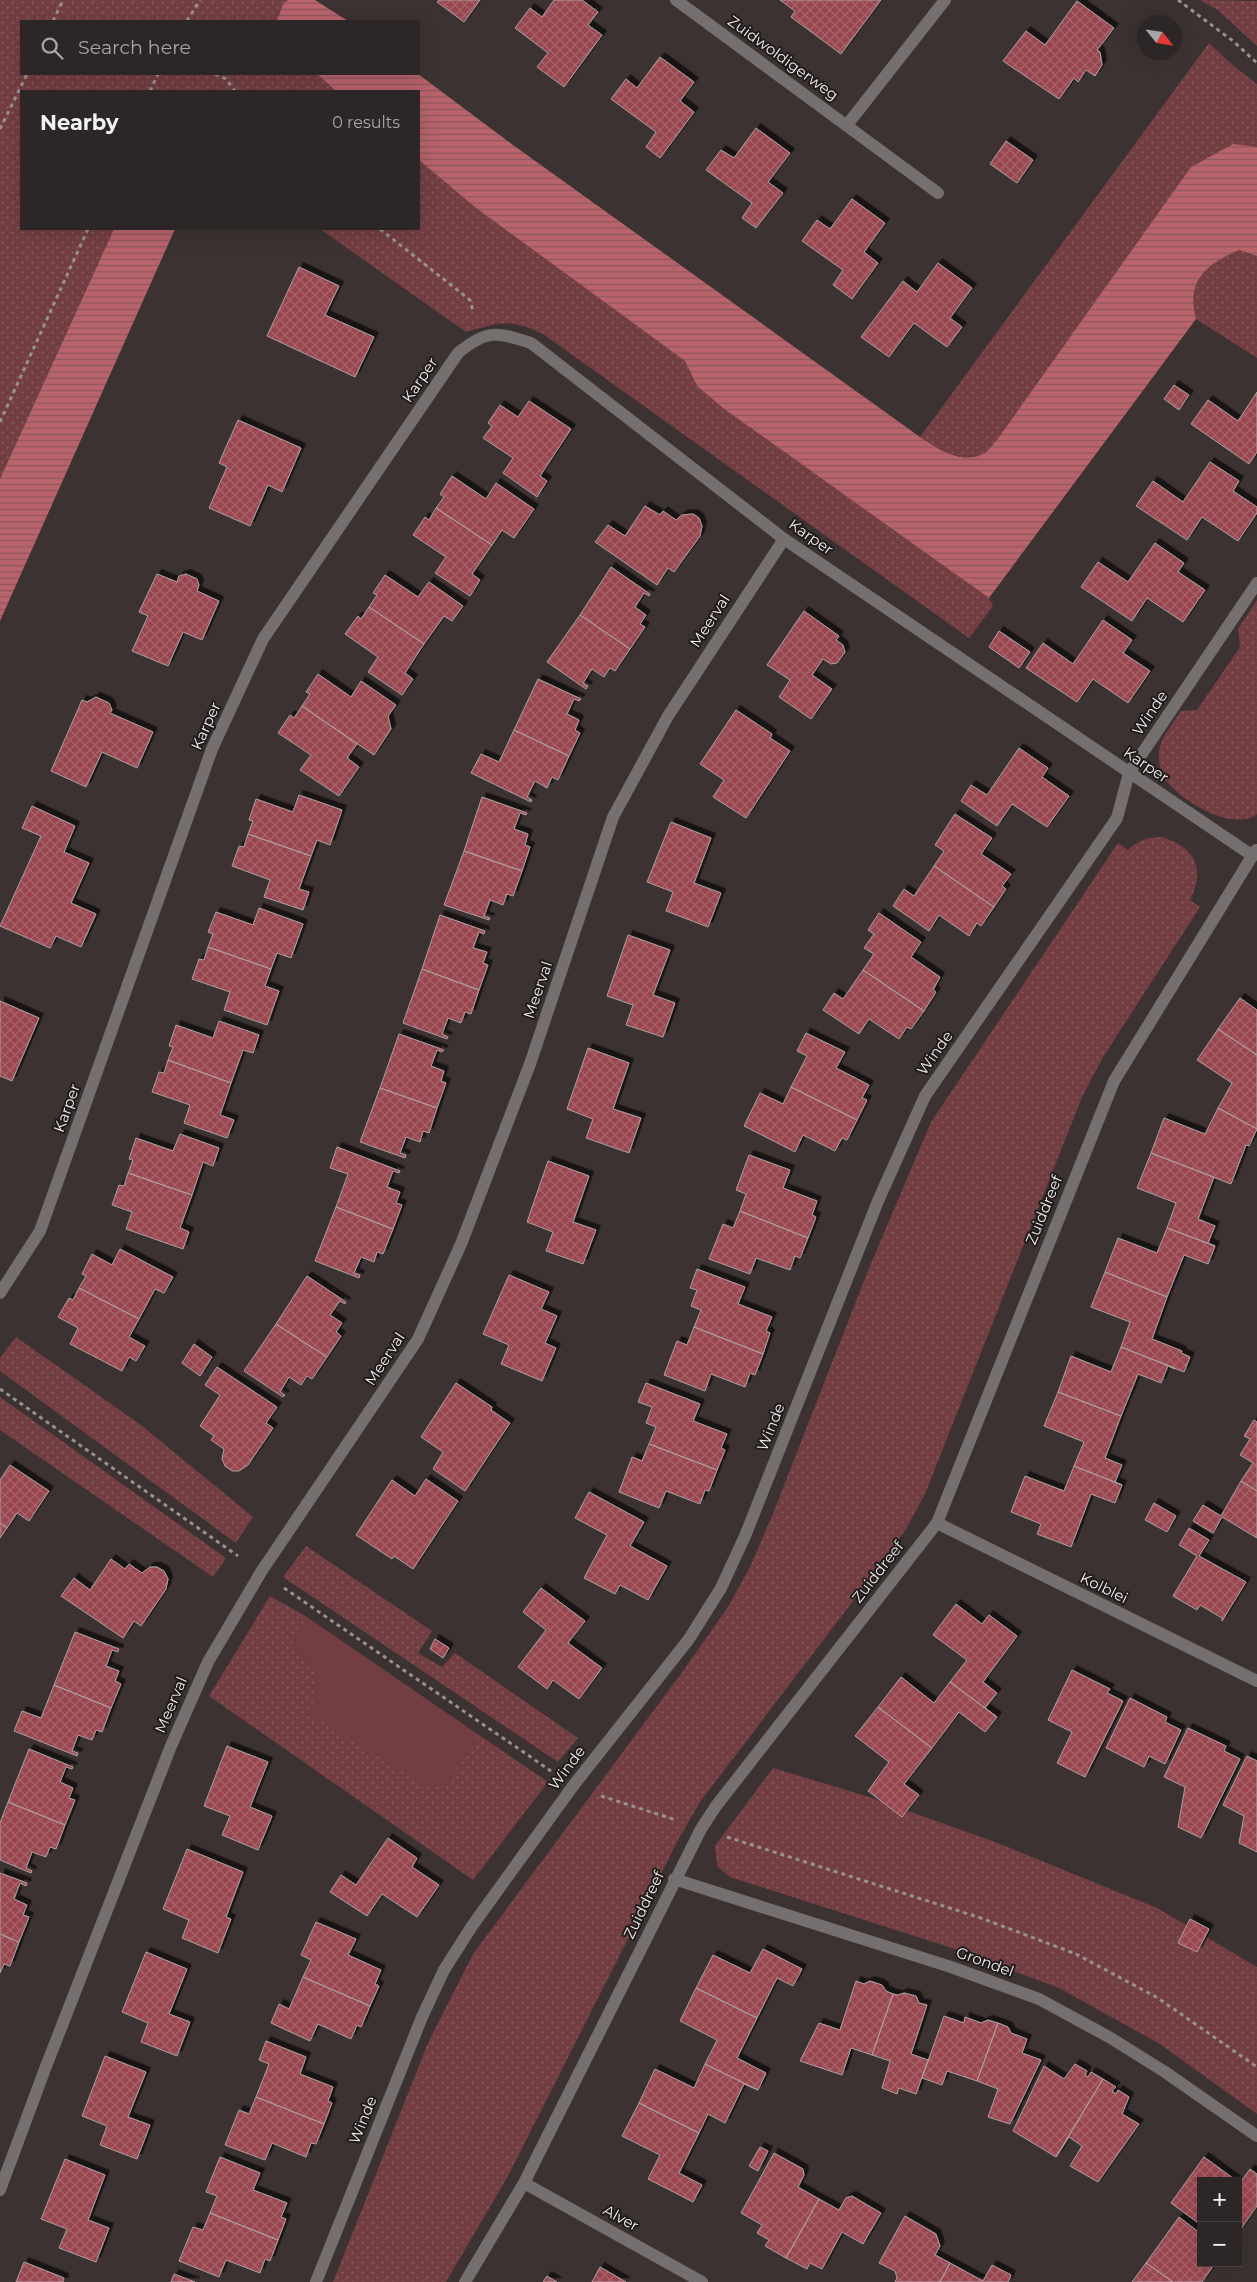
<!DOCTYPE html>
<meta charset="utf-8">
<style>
:root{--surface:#2d2626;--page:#352e2e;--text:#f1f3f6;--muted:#a7a5a7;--line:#484343}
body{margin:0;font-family:Montserrat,sans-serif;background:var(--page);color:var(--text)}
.controls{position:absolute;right:15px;bottom:15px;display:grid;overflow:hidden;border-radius:0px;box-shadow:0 5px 20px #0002}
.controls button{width:45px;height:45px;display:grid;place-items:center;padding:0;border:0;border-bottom:1px solid var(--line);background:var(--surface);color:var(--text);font:25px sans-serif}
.compass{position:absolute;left:1137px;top:15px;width:45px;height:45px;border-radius:50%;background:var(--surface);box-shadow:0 5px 20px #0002;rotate:120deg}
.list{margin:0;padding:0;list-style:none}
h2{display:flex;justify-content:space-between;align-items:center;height:65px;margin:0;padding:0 20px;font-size:21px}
h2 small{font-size:16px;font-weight:400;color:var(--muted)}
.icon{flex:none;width:28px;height:28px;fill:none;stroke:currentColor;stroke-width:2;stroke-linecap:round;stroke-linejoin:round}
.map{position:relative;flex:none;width:1257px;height:2282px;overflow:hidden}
.search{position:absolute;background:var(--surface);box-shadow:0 5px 20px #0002;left:20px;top:20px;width:400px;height:55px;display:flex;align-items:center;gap:12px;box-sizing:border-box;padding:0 18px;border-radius:0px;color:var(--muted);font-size:19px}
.panel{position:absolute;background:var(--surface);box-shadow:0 5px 20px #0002;left:20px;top:90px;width:400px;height:140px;border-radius:0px}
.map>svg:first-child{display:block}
.grass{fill:url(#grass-dots)}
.green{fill:#733e42}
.water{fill:url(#water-rules)}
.building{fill:url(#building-cross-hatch);stroke:#ac9fa0;filter:url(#shadow)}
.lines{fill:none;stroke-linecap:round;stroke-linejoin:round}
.path{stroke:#999090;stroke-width:3;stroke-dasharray:4 4;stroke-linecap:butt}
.minor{stroke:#756f6f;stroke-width:12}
.labels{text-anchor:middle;stroke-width:4;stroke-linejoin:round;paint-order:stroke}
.street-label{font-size:15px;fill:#f3ecec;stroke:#201b1b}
</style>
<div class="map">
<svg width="1257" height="2282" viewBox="0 0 1257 2282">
<defs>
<pattern id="grass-dots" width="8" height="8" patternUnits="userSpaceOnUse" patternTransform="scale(1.25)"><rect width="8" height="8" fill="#733e42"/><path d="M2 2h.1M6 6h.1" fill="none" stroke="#875a5d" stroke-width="1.8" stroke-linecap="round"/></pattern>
<pattern id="water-rules" width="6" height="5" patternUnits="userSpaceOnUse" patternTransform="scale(1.25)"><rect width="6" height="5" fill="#b9636b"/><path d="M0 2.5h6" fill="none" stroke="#8c585d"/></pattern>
<pattern id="building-cross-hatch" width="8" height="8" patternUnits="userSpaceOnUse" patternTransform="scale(1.25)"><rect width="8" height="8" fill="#994750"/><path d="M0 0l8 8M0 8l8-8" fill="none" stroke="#a86269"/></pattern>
<filter id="shadow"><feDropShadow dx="4.5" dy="-4.5" stdDeviation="0" flood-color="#0009"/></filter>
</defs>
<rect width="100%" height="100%" fill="#3c3232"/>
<path class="grass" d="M0 0H288L283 4 277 21H21V74H317L336 91H21V229H114L0 479Z
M1200 0 1257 1V46L1218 10Z
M1209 43 1235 67 1257 84V147L1233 145 997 440C993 444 988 452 983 454 961 465 937 447 920 437Z
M419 160 476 208 685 361 697 386 989 598 993 606 969 638 543 334C509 318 501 322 466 332L320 229H419Z
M1239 250 1257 256V358L1196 319C1186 280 1206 265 1239 250Z
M1257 600V814C1232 833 1178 799 1164 778 1160 772 1158 759 1159 752 1160 737 1174 723 1181 711L1197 710 1240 647 1238 629Z
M1162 837C1195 847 1206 869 1190 900L1200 907 1103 1057 1082 1097 925 1494 906 1529 882 1563 700 1802 678 1840 508 2176 446 2282H333L428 2043 473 1954 683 1671 728 1607 751 1565 774 1511 867 1273 931 1122 1118 843 1128 850C1138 840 1148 837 1162 837Z
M16 1337 141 1425 253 1517 236 1543 0 1371V1358Z
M0 1397 226 1558 213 1577 0 1430Z
M306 1546 432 1631 418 1653 442 1667 455 1653 578 1738 558 1762 283 1577Z
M270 1596 307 1617 292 1645 317 1671 446 1785 479 1735 548 1782 473 1880 209 1696Z
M773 1768 866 1796 995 1842 1157 1908 1257 1967V2114L1160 2044 1059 1988 955 1949 730 1877 717 1866 715 1846Z"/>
<path class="green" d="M307 1617 479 1735 446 1785 429 1788 311 1715 317 1671 292 1645Z"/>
<path class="water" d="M288 0H315L348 21H277L283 4Z
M317 74H418L513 145 920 437C937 448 961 465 983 454 988 452 993 444 997 440L1191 167 1233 144 1257 147V256L1239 250C1206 265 1186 280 1196 319L989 598 723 408 697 386 685 361 476 208 419 160V91H336Z
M114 229H175L0 621V479Z"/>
<path class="building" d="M439 0H480L464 22 437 2Z
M554 0H582L598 12 588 25 602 35 564 87 537 67 548 53 515 28 530 8 542 17Z
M780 0H881L841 54 791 17 795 11Z
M1077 1 1114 28 1097 50 1100 52 1102 65 1095 76 1086 70 1078 82 1074 78 1059 99 1003 61 1026 31 1045 45Z
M660 57 694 82 680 101 694 112 660 158 646 147 656 132 611 99 626 79 637 88Z
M756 128 790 153 768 182 783 193 756 228 742 218 752 203 706 170 721 150 734 158Z
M1006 141 1033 160 1017 183 990 164Z
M852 199 885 223 864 252 878 263 852 299 833 285 843 270 802 241 817 220 830 229Z
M938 263 972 288 950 318 962 327 947 347 914 323 889 357 861 337 903 281 917 292Z
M299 267 339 286 325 315 374 337 355 377 267 336Z
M1174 385 1189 395 1179 410 1164 399Z
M1257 392V452L1249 464 1191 424 1208 400 1238 421Z
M529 401 571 429 540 476 547 481 537 497 503 473 513 458 483 438 492 426 488 423 500 405 518 417Z
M238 420 301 448 282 492 268 485 250 526 209 508 227 467 219 463Z
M1210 462 1239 481 1233 491 1257 507V513L1238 541 1202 517 1187 540 1136 506 1153 481 1183 502Z
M452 476 486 499 496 483 534 509 514 538 502 530 492 545 436 508 444 497 440 494Z
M645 506 660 515 663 511 676 520 682 515 693 514 699 518 702 526 700 536 674 572 668 568 657 585 595 542 608 525 625 536Z
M436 508 492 545 472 574 480 580 470 596 435 573 446 557 413 535 425 517 429 520Z
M1155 543 1184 563 1178 572 1205 590 1183 622 1147 598 1132 621 1081 587 1098 562 1128 582Z
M611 567 650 594 649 596 644 593 635 607 646 615 640 624 645 627 630 649 580 615Z
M157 574 177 582 179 576 186 574 197 579 199 585 197 591 219 601 202 640 183 632 168 666 132 651 148 616 139 612Z
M385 575 418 597 429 582 463 606 452 621 444 616 424 644 369 607 377 595 373 593Z
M369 607 424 644 405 673 413 679 402 695 368 672 378 657 345 634 358 616 361 619Z
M804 611 839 636 836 640 843 645 845 652 837 663 831 664 823 659 812 675 832 689 811 719 779 697 790 680 767 665Z
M580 615 630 649 615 671 610 668 604 677 592 669 583 683 588 686 586 689 547 662Z
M1103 620 1132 640 1123 653 1150 671 1128 703 1093 679 1077 702 1026 668 1043 643 1073 664Z
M999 631 1030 652 1019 668 989 647Z
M318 674 351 697 361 681 396 705 388 716 391 729 374 755 302 706 310 694 306 692Z
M538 679 581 699 579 701 574 699 567 714 579 720 575 730 580 733 569 756 514 730Z
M96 697 109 703 112 710 110 713 153 732 137 768 102 752 86 787 51 771 82 700 87 702Z
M302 706 357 744 347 758 359 767 339 796 300 770 311 755 278 733 290 715 294 718Z
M736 710 772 734 770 738 790 751 746 818 713 797 724 780 700 764Z
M514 730 569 756 558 780 552 777 547 788 535 781 527 797 532 800 531 802 471 773 481 754 499 762Z
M1019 748 1048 768 1042 777 1069 796 1047 827 1012 804 997 826 961 801 971 785 987 795Z
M299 795 342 810 330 845 317 840 311 856 248 834 253 821 249 820 256 799 293 812Z
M482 797 527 813 526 815 520 813 514 829 528 834 525 845 530 847 522 871 464 851Z
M32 806 75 826 64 852 89 863 71 903 96 914 81 947 56 936 50 948 0 926 41 836 22 828Z
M955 814 992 838 981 854 1011 874 1002 886 1006 889 994 907 934 866 944 851 935 845Z
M671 822 711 838 694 883 721 893 708 927 666 911 673 892 647 882Z
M248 834 311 856 299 889 309 892 303 910 264 897 270 880 232 866 239 846 244 847Z
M464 851 522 871 513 896 507 894 503 905 490 900 484 916 490 918 489 920 444 905Z
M934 866 994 907 981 926 977 923 969 936 939 915 929 931 893 906 904 889 914 896Z
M259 908 303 924 291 958 277 953 271 969 208 947 213 934 208 932 216 912 253 925Z
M879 913 921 942 911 957 940 977 933 990 936 992 924 1011 863 970 874 954 864 948 874 934 868 930Z
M440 915 485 931 484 934 479 932 473 948 487 952 483 963 488 965 479 990 422 969Z
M628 935 670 950 653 995 675 1003 663 1037 626 1025 633 1005 607 996Z
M208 947 271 969 265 986 279 991 267 1025 224 1010 230 992 192 979 199 959 204 960Z
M422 969 479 990 471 1014 465 1012 461 1023 448 1018 442 1034 448 1037 447 1039 403 1023Z
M863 970 924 1011 911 1029 907 1027 899 1039 869 1019 859 1034 823 1010 834 993 843 999Z
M1240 998 1257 1010V1055L1218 1029Z
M0 1001 39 1018 12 1081 0 1076Z
M219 1021 259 1035 253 1053 243 1050 231 1083 168 1060 173 1047 169 1046 176 1025 213 1038Z
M1218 1029 1257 1055V1129L1218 1108 1232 1083 1197 1060Z
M806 1033 845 1052 836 1068 869 1085 862 1098 867 1100 857 1120 791 1087 807 1056 797 1051Z
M399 1034 444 1050 442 1052 437 1050 431 1066 444 1071 441 1081 446 1083 437 1108 380 1088Z
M588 1048 629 1063 613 1109 641 1118 629 1153 586 1138 593 1119 567 1109Z
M168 1060 231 1083 220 1115 234 1120 227 1138 184 1123 190 1105 152 1092 159 1072 164 1073Z
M791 1087 857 1120 847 1140 842 1138 835 1151 803 1135 795 1152 744 1126 760 1093 783 1104Z
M380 1088 437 1108 429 1133 423 1131 420 1142 406 1137 400 1153 406 1155 405 1158 360 1142Z
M1218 1108 1257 1129 1249 1146 1246 1145 1231 1184 1151 1153 1164 1118 1205 1134Z
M180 1134 219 1148 213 1166 203 1162 192 1195 128 1173 133 1160 129 1159 136 1138 173 1151Z
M337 1147 400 1171 399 1173 393 1171 387 1187 400 1192 396 1203 402 1205 393 1229 336 1207 348 1174 330 1168Z
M1151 1153 1214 1177 1198 1219 1215 1226 1208 1243 1215 1246 1167 1228 1176 1203 1137 1188Z
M749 1155 790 1170 783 1188 817 1201 812 1215 816 1217 808 1238 740 1211 746 1194 736 1190Z
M548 1161 589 1176 573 1222 596 1230 583 1264 546 1251 553 1232 527 1222Z
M128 1173 192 1195 180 1228 189 1232 183 1249 126 1229 132 1212 112 1205 119 1185 124 1186Z
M336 1207 393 1229 383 1254 377 1252 374 1262 361 1257 354 1273 360 1275 359 1278 315 1261Z
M740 1211 808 1238 800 1258 795 1256 790 1270 756 1258 750 1274 709 1259 723 1224 733 1228Z
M1167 1228 1215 1246 1208 1264 1184 1255 1167 1297 1105 1272 1118 1238 1157 1253Z
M120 1249 173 1277 164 1293 155 1289 139 1319 79 1288 86 1276 82 1274 92 1254 112 1265Z
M697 1269 745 1287 738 1304 772 1317 766 1331 770 1333 763 1354 694 1327 701 1310 691 1306 697 1290 690 1288Z
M1105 1272 1167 1297 1152 1339 1182 1351 1181 1353 1190 1357 1184 1372 1121 1347 1130 1322 1091 1307Z
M509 1275 549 1292 541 1309 557 1316 545 1343 556 1348 542 1381 501 1364 509 1345 483 1334Z
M307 1276 346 1302 345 1304 340 1301 330 1315 342 1323 336 1332 341 1336 327 1357 276 1324Z
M79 1288 139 1319 129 1337 145 1346 136 1361 129 1357 122 1371 70 1344 78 1328 58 1317 69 1298 73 1300Z
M276 1324 327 1357 312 1379 307 1376 301 1385 289 1377 280 1392 285 1395 283 1397 244 1371Z
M694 1327 763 1354 755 1375 750 1373 745 1387 711 1374 705 1391 664 1375 677 1341 687 1345Z
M194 1344 212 1357 200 1376 182 1363Z
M1121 1347 1175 1368V1369L1168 1366 1161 1383 1138 1374 1121 1416 1058 1392 1071 1356 1111 1372Z
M217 1367 277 1407 266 1423 273 1428 248 1465 239 1471H232L225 1466 222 1459 224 1449 211 1440 214 1436 200 1426 220 1395 205 1385Z
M456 1383 492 1407 491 1410 510 1423 465 1491 433 1469 443 1452 421 1437Z
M646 1383 700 1404 693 1421 727 1434 721 1448 725 1450 717 1470 649 1444 656 1427 646 1423 652 1407 638 1402Z
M1058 1392 1121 1416 1105 1458 1122 1465 1115 1482 1122 1485 1074 1466 1084 1442 1044 1426Z
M1254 1420 1257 1422V1491L1241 1481 1253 1463 1240 1455 1250 1439 1244 1436Z
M649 1444 717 1470 709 1491 705 1490 700 1504 666 1491 659 1508 619 1492 632 1457 642 1461Z
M10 1465 49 1491 29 1521 17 1513 7 1528 0 1523V1480Z
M1074 1466 1122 1485 1115 1503 1091 1494 1071 1547 1037 1534 1041 1524 1011 1512 1025 1476 1064 1491Z
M426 1479 458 1501 413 1569 394 1556 392 1559 356 1535 392 1480 415 1496Z
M1241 1481 1257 1491V1538L1222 1517 1213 1533 1193 1521 1203 1505 1221 1516Z
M589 1492 644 1522 630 1546 667 1566 648 1600 620 1585 615 1594 584 1578 607 1535 575 1518Z
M1154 1503 1176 1516 1167 1532 1145 1520Z
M0 1523 7 1528 0 1538Z
M1189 1528 1209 1540 1199 1556 1246 1582 1222 1621V1618L1200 1605 1197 1610 1173 1596 1197 1556 1179 1545Z
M111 1559 125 1569 129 1564 142 1573 150 1567H157L164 1571 168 1579 166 1589 141 1626 134 1621 123 1638 61 1596 74 1578 90 1590Z
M541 1588 585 1621 568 1643 602 1668 579 1699 553 1680 547 1689 518 1667 546 1630 523 1612Z
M956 1604 982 1624 989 1615 1017 1636 983 1682 997 1693 985 1708 997 1717 950 1682 967 1660 933 1635Z
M75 1632 119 1649 118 1652 112 1650 106 1666 119 1671 115 1681 121 1684 111 1708 54 1685Z
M435 1639 449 1648 443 1658 430 1649Z
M1072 1670 1110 1689 1107 1693 1123 1701 1085 1777 1057 1763 1072 1732 1048 1720Z
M901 1677 934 1703 950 1682 997 1717 985 1732 959 1712 932 1748 878 1707Z
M54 1685 111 1708 102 1732 96 1730 92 1740 78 1735 72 1751 78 1753 77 1756 14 1731 22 1711 41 1718Z
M1130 1698 1167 1717 1165 1722 1181 1730 1165 1764 1149 1756 1144 1767 1106 1748Z
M878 1707 932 1748 904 1784 919 1795 902 1817 868 1791 889 1762 855 1736Z
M1188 1728 1226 1746 1224 1751 1240 1759 1201 1838 1178 1827 1185 1787 1164 1777Z
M227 1746 268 1762 250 1807 272 1816 258 1850 222 1835 230 1816 204 1806Z
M29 1749 73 1767 72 1769 66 1767 60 1782 73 1788 69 1798 75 1800 65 1825 8 1802Z
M1247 1756 1257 1761V1852L1239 1843 1244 1816 1223 1805Z
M8 1802 65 1825 56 1849 50 1847 46 1857 32 1852 26 1868 32 1871 31 1873 0 1860V1823Z
M388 1838 417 1858 412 1867 439 1885 417 1917 382 1894 367 1916 330 1892 341 1875 356 1885Z
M187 1849 243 1872 226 1917 231 1919 218 1953 182 1938 189 1920 163 1909Z
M0 1873 27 1883 26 1886 20 1883 14 1899 27 1905 23 1915 29 1917 19 1942 0 1934Z
M1190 1919 1209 1929 1197 1952 1178 1943Z
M316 1922 356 1939 348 1955 381 1970 375 1984 379 1986 370 2006 303 1977 311 1960 301 1955Z
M0 1934 19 1942 10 1966 4 1964 0 1973Z
M763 1949 802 1969 793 1986 777 1978 757 2018 696 1988 713 1955 750 1973Z
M146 1952 187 1969 169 2014 190 2022 177 2056 141 2042 148 2023 122 2012Z
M303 1977 370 2006 361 2027 357 2025 351 2039 318 2024 310 2041 271 2023 279 2004 289 2009Z
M856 1981 864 1984 870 1981 882 1985 886 1991 893 1994 872 2055 851 2048 842 2075 800 2061 819 2023 840 2030Z
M696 1988 757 2018 737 2058 766 2073 758 2090 705 2064 717 2040 680 2021Z
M904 1993 916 1996 919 2003 927 2005 911 2054 928 2060 916 2094 899 2088 897 2094 882 2088 890 2061 872 2055 893 1994 898 1995Z
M944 2016 964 2023 965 2017 981 2023 988 2020 998 2023 977 2081 947 2071 942 2085 922 2078Z
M998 2023 1008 2027 1011 2033 1027 2039 1022 2053 1041 2060 1010 2124 988 2117 998 2089 977 2081Z
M266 2041 306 2057 300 2074 333 2087 328 2101 332 2103 324 2124 256 2097 269 2064 259 2060Z
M105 2056 146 2072 128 2117 150 2125 137 2159 100 2145 107 2126 82 2116Z
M705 2064 758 2090 744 2084 725 2123 708 2114 699 2133 639 2103 655 2069 694 2088Z
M1075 2064 1087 2071 1085 2075 1088 2077 1091 2072 1103 2079 1056 2157 1013 2131 1044 2066 1064 2079Z
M1103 2079 1116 2087 1112 2091 1116 2094 1118 2090 1129 2097 1122 2114 1139 2124 1098 2182 1070 2166 1082 2146 1069 2137 1056 2157Z
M256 2097 324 2124 316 2144 311 2143 306 2157 272 2143 265 2160 225 2145 239 2110 249 2114Z
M639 2103 699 2133 679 2173 702 2185 693 2202 648 2179 660 2155 622 2136Z
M760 2147 768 2151 758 2171 749 2166Z
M774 2153 803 2169 804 2175 798 2187 819 2199 786 2258 765 2246 769 2240 757 2233 762 2225 741 2213Z
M220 2157 260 2173 253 2190 287 2203 281 2217 286 2219 278 2240 210 2213 217 2196 206 2192Z
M1204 2157 1237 2181H1201V2225L1171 2203Z
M65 2159 105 2175 88 2220 109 2228 96 2262 59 2248 67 2229 41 2219Z
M1250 2169 1257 2174V2206L1240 2230 1238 2182 1240 2183Z
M852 2196 881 2213 863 2244 842 2232 822 2269 810 2263 807 2269 786 2258 819 2199 839 2210 846 2198Z
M210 2213 278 2240 270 2261 265 2259 260 2273 226 2260 219 2277 179 2261 193 2227 203 2230Z
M905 2216 936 2234 940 2246 935 2255 950 2263 940 2282H895L897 2278 895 2271 879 2263Z
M1179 2217 1201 2234V2263L1214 2265 1202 2282H1173L1146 2263Z
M24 2262 64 2278 63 2282H16Z
M950 2263 983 2281 992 2265 1011 2275 1008 2282H940Z
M1146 2263 1173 2282H1132Z
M600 2267 626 2282H592Z
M174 2274 195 2282H171Z
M547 2276 557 2282H543Z"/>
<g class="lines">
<path class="path" d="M1178 0 1233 41 1257 63
M53 21 63 0
M187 21 200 0
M215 74 226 79 235 91
M150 91 158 74
M0 129 27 74
M380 229 470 300 473 311
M0 422 88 229
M0 1389 238 1556
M284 1588 551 1771
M601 1796 676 1820
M727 1837 981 1918 1076 1954 1158 1998 1257 2067"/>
<path class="minor" d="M676 0 938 193
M847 125 945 0
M0 1293 40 1231 212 749 263 639 458 353C487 329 497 332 531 343L784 539 1253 856
M937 1523 1257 1681
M674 1879 951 1967 1039 1999 1109 2037 1165 2072 1257 2136
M524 2183 702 2282
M0 2190 45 2069 171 1746 208 1662 261 1572 418 1339 461 1244 530 1064 613 817 668 716 784 539
M316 2282 422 2017 444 1970 472 1926 573 1786 689 1639 721 1588 745 1536 878 1201 925 1096 1117 818 1129 773 1257 583
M465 2282 524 2183 701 1829 716 1806 937 1523 1114 1081 1256 850"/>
</g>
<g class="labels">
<g class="street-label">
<text transform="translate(783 58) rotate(36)" y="5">Zuidwoldigerweg</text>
<text transform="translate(420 380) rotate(-56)" y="5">Karper</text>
<text transform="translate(811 537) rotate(35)" y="5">Karper</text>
<text transform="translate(710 621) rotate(-57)" y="5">Meerval</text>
<text transform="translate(1150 713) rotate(-56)" y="5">Winde</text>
<text transform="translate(206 726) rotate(-66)" y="5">Karper</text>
<text transform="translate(1146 765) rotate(34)" y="5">Karper</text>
<text transform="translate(538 990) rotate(-71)" y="5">Meerval</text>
<text transform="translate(935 1053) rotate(-55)" y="5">Winde</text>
<text transform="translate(67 1108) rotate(-70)" y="5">Karper</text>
<text transform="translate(1044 1210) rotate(-68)" y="5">Zuiddreef</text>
<text transform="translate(385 1359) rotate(-57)" y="5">Meerval</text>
<text transform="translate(771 1427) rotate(-68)" y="5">Winde</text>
<text transform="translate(878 1572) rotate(-52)" y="5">Zuiddreef</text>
<text transform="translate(1104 1588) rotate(26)" y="5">Kolblei</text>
<text transform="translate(171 1705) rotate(-67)" y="5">Meerval</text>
<text transform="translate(567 1768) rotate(-53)" y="5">Winde</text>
<text transform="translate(644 1905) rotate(-64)" y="5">Zuiddreef</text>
<text transform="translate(985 1962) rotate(20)" y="5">Grondel</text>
<text transform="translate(363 2120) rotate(-68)" y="5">Winde</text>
<text transform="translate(621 2218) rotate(29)" y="5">Alver</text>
</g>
</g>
</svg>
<div class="controls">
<button>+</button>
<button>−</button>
</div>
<svg class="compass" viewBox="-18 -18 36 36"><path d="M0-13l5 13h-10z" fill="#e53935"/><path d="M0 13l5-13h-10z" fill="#a7a5a7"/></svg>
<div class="search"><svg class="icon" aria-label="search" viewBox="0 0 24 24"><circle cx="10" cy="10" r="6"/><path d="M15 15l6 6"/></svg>Search here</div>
<section class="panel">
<h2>Nearby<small>0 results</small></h2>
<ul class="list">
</ul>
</section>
</div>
